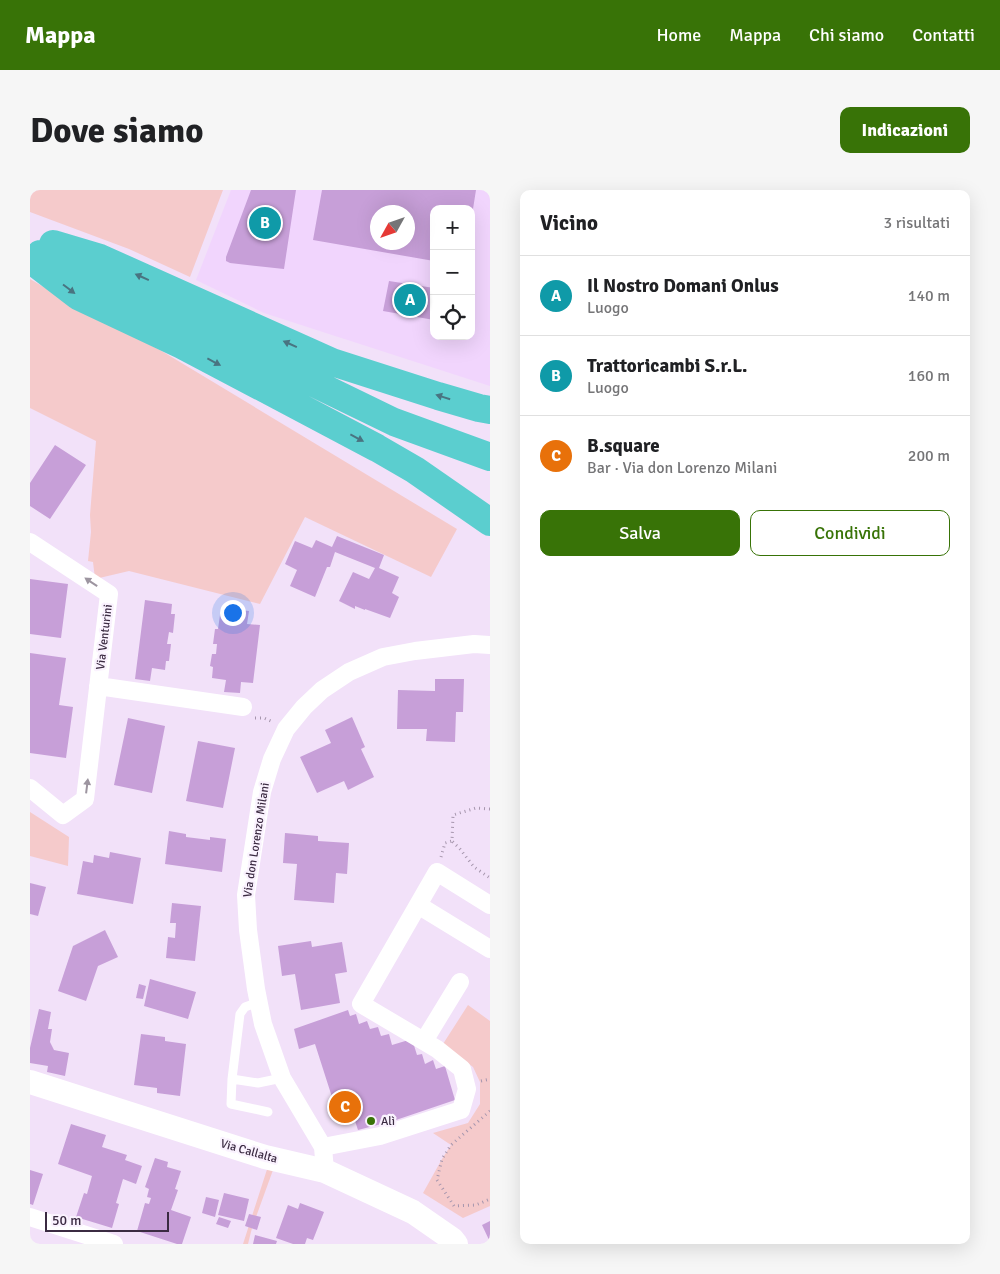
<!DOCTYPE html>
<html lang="it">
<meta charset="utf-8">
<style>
:root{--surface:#fff;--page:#f6f6f6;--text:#202124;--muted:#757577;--line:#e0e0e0;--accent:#387307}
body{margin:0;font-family:Signika,sans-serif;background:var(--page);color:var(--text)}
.controls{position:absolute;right:15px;top:15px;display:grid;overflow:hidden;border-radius:10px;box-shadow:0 5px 20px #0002}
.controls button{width:45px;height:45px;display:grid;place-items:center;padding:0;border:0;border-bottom:1px solid var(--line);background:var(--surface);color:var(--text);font:25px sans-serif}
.compass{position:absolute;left:340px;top:15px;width:45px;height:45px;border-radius:50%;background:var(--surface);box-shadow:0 5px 20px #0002;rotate:230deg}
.scale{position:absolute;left:15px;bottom:12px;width:124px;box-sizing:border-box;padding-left:5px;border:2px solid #3b2b42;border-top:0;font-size:14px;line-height:18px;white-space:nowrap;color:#3b2b42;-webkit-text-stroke:4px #faf2fe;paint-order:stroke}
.you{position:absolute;left:202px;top:422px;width:18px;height:18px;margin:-12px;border:4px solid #fff;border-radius:50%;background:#1a73e8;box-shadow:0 0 0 8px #1a73e833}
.badge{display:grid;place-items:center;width:32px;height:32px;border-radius:50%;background:var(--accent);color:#fff;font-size:16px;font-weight:700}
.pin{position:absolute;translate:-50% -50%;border:2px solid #fff;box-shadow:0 1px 5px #0006}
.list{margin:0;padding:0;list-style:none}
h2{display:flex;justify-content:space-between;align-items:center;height:65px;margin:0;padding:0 20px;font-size:21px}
h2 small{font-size:16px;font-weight:400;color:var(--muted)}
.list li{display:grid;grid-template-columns:32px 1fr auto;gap:15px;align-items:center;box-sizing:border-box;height:80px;padding:0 20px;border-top:1px solid var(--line)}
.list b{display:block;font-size:19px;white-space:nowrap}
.list p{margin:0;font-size:16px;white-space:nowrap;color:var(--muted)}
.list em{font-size:16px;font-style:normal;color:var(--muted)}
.actions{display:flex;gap:10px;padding:15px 20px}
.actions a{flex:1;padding:11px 0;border:1px solid var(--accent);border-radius:10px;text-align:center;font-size:18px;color:var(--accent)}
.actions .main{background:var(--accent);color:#fff}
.icon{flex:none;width:28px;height:28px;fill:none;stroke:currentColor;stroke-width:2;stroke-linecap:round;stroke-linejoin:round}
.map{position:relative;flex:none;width:460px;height:1054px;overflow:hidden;border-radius:10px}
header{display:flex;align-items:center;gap:30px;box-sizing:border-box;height:70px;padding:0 25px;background:var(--accent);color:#fff}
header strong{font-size:24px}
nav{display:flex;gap:28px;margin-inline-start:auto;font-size:18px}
.intro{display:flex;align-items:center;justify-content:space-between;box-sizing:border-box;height:120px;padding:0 30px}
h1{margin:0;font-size:35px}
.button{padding:12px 22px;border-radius:10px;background:var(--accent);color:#fff;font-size:18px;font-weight:700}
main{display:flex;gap:30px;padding:0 30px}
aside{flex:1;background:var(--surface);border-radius:10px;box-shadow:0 5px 20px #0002}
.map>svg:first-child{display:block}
.built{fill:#f1d5fd;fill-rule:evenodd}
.green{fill:#f5cacb}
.building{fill:#c79fd8;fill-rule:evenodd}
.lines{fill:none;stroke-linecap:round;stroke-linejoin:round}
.path{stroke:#a696ad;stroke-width:3;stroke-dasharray:1 4;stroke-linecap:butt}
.lane{stroke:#fff;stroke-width:9}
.street{stroke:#fff;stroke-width:18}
.secondary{stroke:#fff;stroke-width:24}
.highway{stroke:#5bcecf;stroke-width:28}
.oneway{fill:#497481}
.oneway2{fill:#9d95a0}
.poi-dot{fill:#387307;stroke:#faf2fe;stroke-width:2}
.labels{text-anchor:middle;stroke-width:4.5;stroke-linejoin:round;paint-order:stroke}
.street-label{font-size:12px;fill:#3b2b42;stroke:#faf2fe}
.poi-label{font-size:12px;fill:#3b2b42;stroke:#faf2fe;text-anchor:start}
</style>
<header>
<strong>Mappa</strong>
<nav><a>Home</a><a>Mappa</a><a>Chi siamo</a><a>Contatti</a></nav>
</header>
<div class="intro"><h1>Dove siamo</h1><a class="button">Indicazioni</a></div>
<main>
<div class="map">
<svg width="460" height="1054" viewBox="0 0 460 1054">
<rect width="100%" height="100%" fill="#f2e1f9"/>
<path class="built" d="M201 0H460V196L234 123 166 90ZM404 19H441V146H404ZM348 22H378V52H348Z"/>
<path class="green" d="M0 0H193L160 87 99 59 0 22Z
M0 89 60 124 130 160 427 339 401 387 275 327 230 414 99 381 65 389 63 372 58 371 61 342 60 325 66 251 0 218Z
M0 622 39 647 38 676 0 666Z
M438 815 460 831V1016L433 1028 393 1003 412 969 421 955 403 943 438 933 450 914V892L443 877 413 854Z
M241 967 247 969 222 1038 218 1054H213Z"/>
<path class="building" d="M221 0H266L254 79 200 73 196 71V67Z
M292 0H446L443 19H404V71L283 50ZM348 22H378V52H348Z
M359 91 404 98V130L353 121Z
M25 255 56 275 20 329 0 316V293Z
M307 346 354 365 349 378 369 387 362 403 369 407 360 428 335 419V420L325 416V419L309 411 323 382 339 389 345 378 305 362 300 377H297L285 407 260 396 267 380 255 374 265 351 282 358 286 350 302 357Z
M0 389 38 394 31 448 0 444Z
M115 410 142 414 141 424H145L143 443 139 442 137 454H141L139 471H136L135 480 122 478 120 491 105 489Z
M191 418 219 421 217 434 230 435 223 493 211 492 210 503 194 502 196 490 182 488 183 477 180 476 182 464H186L187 454H183L185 439H188Z
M0 463 36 468 29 515 43 517 36 568 0 563Z
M405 489H434L433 522H426L425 552 396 551 397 539H367L368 500 405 501Z
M322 527 335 557 331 559 344 587 318 600 314 591 287 603 270 567 301 553 295 540Z
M98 528 135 536 122 603 84 595Z
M168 551 205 558 193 618 156 611Z
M139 641 156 644V647L180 650V647L196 649 192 682 135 674Z
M255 643 288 646V651L319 653 317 684 306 683 304 713 264 710 267 674 253 673Z
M80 662 111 668 103 714 47 704 53 671 63 673 64 665 79 668Z
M0 693 16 697 8 726 0 724Z
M142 713 171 716 165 771 136 768 138 747 145 748 146 733H140Z
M75 740 88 767 68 776 56 811 28 801 43 756Z
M281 751 282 757 312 752 317 782 305 784 310 813 271 820 265 784 252 786 248 756Z
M120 789 166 802 158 829 114 816Z
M109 794 116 796 113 809 106 808Z
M9 819 21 822 18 839H22L20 852 24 860 39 863 35 886 17 882 18 876 0 873V858Z
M318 820 320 826 326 824 329 834 337 831 340 839 348 837 351 846 359 844 362 855 382 849 387 865 392 864 395 874 403 870 406 879 415 876 425 910 363 931 328 940 324 928 310 932 285 854 269 859 264 839Z
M111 844 135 847V851L156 854 150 906 127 903V898L104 895Z
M41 934 76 945 72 957 97 965 95 970 112 976 106 994 93 989 86 1013 89 1014 82 1038 46 1027 54 1003 57 1004 62 986 28 974Z
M125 968 138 972 137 977 151 981 145 999 148 1000 141 1020 161 1027 152 1054H147L107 1041 115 1013 119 1014 121 1008 117 1007 119 999 115 997Z
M0 980 13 984 3 1015 0 1014Z
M194 1003 219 1009 214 1031 188 1025Z
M176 1007 189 1010 185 1027 172 1023Z
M270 1013 294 1022 283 1050 277 1048 275 1054H263L246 1048 258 1015 268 1019Z
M219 1024 231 1027 227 1040 215 1036Z
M189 1027 201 1031 198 1038 186 1034Z
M460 1031V1052L452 1035Z
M225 1045 247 1051 246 1054H223Z"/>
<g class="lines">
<path class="path" d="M225 528H234L243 532
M460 619 446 618 423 625 422 651 430 659 444 677 460 688
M411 667 415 653 422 651
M451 891 460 889
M460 921 421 955 412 969 407 990 424 1016 446 1015 460 1009"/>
<path class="lane" d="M229 812 215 817 210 824 202 889 201 914 238 922
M202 889 228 893 252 888"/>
<path class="street" d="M0 352 79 404 55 609 33 625 0 598
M68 496 213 517
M388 715 460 759
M394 851 430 792
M293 957 350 946 431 920 437 899 432 879 407 859 331 814 407 682 460 715
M295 981 293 957 252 888 233 834 226 799 218 740 216 705 232 602 242 569 256 539 274 517 292 500 319 482 353 467 385 461 444 454 460 455
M0 1027 84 1054"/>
<path class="secondary" d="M0 892 235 967 295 981 383 1022 422 1049 426 1054"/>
<path class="highway" d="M23 54 70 68 302 172 408 206 449 218 460 220
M10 64 90 99 364 232 460 267
M0 69 48 106 152 155 347 258 385 280 460 332"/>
</g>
<defs><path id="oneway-solid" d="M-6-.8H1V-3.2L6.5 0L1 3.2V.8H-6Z" transform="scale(1.25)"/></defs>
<g class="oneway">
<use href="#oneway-solid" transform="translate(112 87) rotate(-156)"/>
<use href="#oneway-solid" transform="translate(39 99) rotate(37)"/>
<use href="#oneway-solid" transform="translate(260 154) rotate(-156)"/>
<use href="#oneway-solid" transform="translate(184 172) rotate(28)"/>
<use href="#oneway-solid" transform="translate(413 207) rotate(-163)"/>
<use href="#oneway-solid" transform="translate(327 248) rotate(28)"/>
</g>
<g class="oneway2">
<use href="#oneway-solid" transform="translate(61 392) rotate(-146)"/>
<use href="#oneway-solid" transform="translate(57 596) rotate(-83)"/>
</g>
<circle class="poi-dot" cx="341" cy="931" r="5"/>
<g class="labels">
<g class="street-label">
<text transform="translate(74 447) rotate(-83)" y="4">Via Venturini</text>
<text transform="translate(226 650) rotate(-81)" y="4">Via don Lorenzo Milani</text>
<text transform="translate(219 961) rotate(16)" y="4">Via Callalta</text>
</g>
<g class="poi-label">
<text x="351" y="935">Alì</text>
</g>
</g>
</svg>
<div class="controls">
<button>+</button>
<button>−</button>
<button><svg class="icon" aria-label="locate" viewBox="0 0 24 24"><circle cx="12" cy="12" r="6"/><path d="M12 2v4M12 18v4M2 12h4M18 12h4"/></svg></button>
</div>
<svg class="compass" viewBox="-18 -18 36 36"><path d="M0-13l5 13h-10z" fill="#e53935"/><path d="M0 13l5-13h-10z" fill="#757577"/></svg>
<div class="scale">50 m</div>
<div class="you"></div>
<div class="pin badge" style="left:380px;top:110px;background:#0f9aa8">A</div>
<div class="pin badge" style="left:235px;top:33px;background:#0f9aa8">B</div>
<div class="pin badge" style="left:315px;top:917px;background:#e8710a">C</div>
</div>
<aside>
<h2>Vicino<small>3 risultati</small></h2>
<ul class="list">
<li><span class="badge" style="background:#0f9aa8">A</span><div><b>Il Nostro Domani Onlus</b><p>Luogo</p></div><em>140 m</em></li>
<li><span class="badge" style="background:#0f9aa8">B</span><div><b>Trattoricambi S.r.L.</b><p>Luogo</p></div><em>160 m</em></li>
<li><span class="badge" style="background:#e8710a">C</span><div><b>B.square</b><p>Bar · Via don Lorenzo Milani</p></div><em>200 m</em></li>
</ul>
<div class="actions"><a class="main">Salva</a><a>Condividi</a></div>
</aside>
</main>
